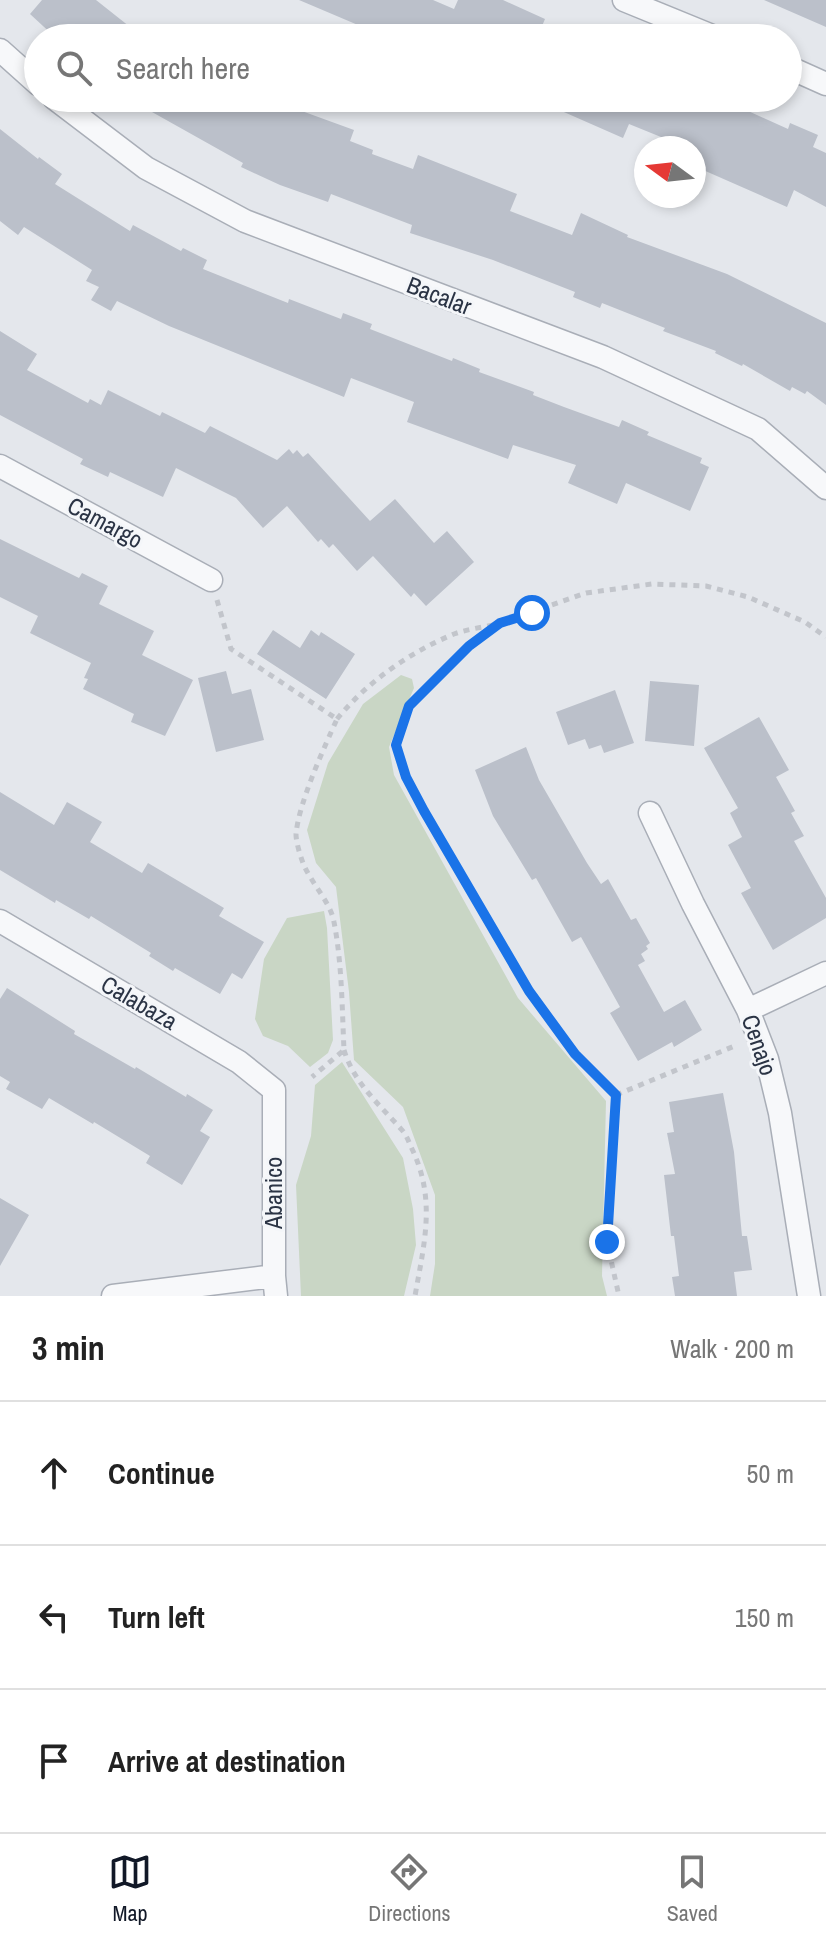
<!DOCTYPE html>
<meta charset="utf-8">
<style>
:root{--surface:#fff;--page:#f6f6f6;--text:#222;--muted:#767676;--line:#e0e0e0;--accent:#111827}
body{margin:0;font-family:"Archivo Narrow",sans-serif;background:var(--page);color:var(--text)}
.compass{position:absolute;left:634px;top:136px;width:72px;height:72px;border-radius:50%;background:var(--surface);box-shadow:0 4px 12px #0003;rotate:285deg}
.stop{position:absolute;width:24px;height:24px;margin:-18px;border:6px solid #1a73e8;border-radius:50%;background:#fff}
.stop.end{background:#1a73e8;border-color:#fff;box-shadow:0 2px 8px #0008}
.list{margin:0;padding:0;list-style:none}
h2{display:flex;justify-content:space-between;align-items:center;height:104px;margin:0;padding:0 32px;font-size:34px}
h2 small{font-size:26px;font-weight:400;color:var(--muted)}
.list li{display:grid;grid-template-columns:52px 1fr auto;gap:24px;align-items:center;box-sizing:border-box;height:144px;padding:0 32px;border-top:2px solid var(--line)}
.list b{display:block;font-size:30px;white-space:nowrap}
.list em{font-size:26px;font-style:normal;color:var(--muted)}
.icon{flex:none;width:44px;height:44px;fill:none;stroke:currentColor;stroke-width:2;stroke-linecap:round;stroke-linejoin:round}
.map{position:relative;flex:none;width:826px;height:1296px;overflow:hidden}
.search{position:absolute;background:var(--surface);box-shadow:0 4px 12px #0003;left:24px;right:24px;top:24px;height:88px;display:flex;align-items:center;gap:20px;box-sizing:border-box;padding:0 28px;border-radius:44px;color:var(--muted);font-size:30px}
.sheet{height:536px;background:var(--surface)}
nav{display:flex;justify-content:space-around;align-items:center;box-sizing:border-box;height:112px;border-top:2px solid var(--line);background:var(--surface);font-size:22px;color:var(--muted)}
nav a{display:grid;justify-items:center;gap:4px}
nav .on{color:var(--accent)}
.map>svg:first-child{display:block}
.green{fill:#c9d6c5}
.building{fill:#bbc0ca}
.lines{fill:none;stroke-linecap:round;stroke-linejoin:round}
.minor-casing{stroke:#a9aeb7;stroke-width:25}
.path{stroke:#c2c5cb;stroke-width:5;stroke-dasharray:6 6;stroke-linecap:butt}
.minor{stroke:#f7f8fa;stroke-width:22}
.route{stroke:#1a73e8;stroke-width:10}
.labels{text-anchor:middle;stroke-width:6;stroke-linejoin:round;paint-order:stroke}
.street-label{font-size:24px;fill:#2b3445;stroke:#f4f6f9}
</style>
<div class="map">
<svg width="826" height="1296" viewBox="0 0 826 1296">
<rect width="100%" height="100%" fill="#e4e7ec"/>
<path class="green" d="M401 675 412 679 414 688 389 747 394 775 518 998 606 1101 602 1276 607 1296H430L435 1264V1195L403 1107 354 1060 349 992 336 887 316 863 307 830 328 763 363 704Z
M324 911 327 928 333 1040 328 1053 310 1067 288 1046 263 1036 255 1019 264 959 287 918Z
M342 1062 403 1158 413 1209 416 1245 404 1296H301L296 1185 311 1136 315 1085Z"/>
<path class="building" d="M42 0H96L144 38H56L30 14Z
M299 0H433L454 9 458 0H503L545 19 537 38H377L363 32 365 28Z
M764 0H826V27Z
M127 98H233L247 106 251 98H278L300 108 299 110 354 130 350 141 373 150 372 154 413 169 418 155 517 194 510 211 572 235 581 213 628 235 627 237 727 274 826 323V405L807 391 805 394 792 387 790 391 743 364 742 366 715 353 716 351 663 331 665 328 602 303 600 308 573 297 575 292 493 260 410 233 412 225 331 194 328 202 280 185 241 167 243 163Z
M532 98H703L733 110 735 105 788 129 790 123 818 135 813 147 826 153V207L794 190 787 207 694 166 700 153 694 148H688L629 124 623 138Z
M0 129 38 159 39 157 62 174 55 184 130 231 133 225 181 251 183 248 207 260 203 269 288 303 289 299 341 319 343 313 372 324 370 329 452 361 453 358 480 369 479 372 534 392 533 395 564 407 619 427 622 420 649 432 647 435 702 458 700 463 709 467 690 511 626 483 617 504 568 483 576 465 513 445 508 459 407 422 414 402 351 378 344 397 169 326 117 301 111 311 91 300 99 287 86 281 92 270 24 227 18 235 0 221Z
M0 331 37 354 27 370 88 403 90 399 101 405 108 390 160 416 162 412 205 433 210 426 277 460 289 449 293 454 297 450 303 457 308 453 370 521 395 499 434 543 447 531 474 562 426 606 414 593 411 597 373 556 357 571 333 544 329 548 321 539 318 542 287 506 263 528 236 498 176 468 163 497 110 472 108 477 80 464 83 459 0 415Z
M0 539 79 578 82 573 108 586 99 604 154 631 142 655 193 680 165 736 131 722 134 714 83 689 88 679 84 678 91 663 30 633 38 616 0 597Z
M273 630 300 648 311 630 319 636 321 632 355 654 326 699 257 654Z
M226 671 232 694 251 689 264 740 216 752 198 678Z
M650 681 699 685 694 746 645 741Z
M615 690 634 743 604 753 601 745 589 749 585 739 568 745 556 712Z
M759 717 789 770 776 777 795 811 791 813 804 836 794 841 826 898V918L773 950 741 893 751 888 728 845 742 837 730 813 738 808 704 748Z
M526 747 539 780 587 863 601 884 608 879 631 920 636 918 650 943 646 946 648 949 641 954 645 961 638 965 664 1012 685 1000 702 1030 674 1047 672 1042 638 1061 610 1013 620 1007 581 937 572 942 536 878 532 880 493 816 475 770Z
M0 792 54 825 67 802 102 822 90 842 142 873 148 863 224 908 219 916 264 942 242 979 232 973 220 994 175 968 173 971 149 956 151 953 91 916 89 919 56 900 55 903 0 870Z
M7 988 75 1031 74 1034 135 1069 136 1067 186 1097 187 1094 213 1110 200 1131 210 1137 182 1185 146 1163 150 1156 94 1122 93 1124 49 1098 42 1109 6 1089 10 1082 0 1076V999Z
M723 1093 734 1152 742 1236H747L752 1270 734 1272 737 1296H675L672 1277 679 1276 674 1236H671L664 1175 675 1174 667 1133 674 1132 669 1102Z
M0 1198 29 1215 0 1266Z"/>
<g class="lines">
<g class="minor-casing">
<path id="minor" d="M624 0 717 38
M0 50 38 84
M788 67 826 84
M54 98 146 168 245 221 603 357 758 429 826 488
M0 466 211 580
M650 813 693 904 748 1010 767 1059 780 1113 809 1296
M0 921 239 1062 274 1090V1276L276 1296
M748 1010 826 973
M113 1296 274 1276"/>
</g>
<path class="path" d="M217 600 231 649 337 719C324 748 299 802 296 834 296 842 300 855 303 863 311 883 331 903 334 922 342 963 342 1008 344 1050L312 1077
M337 719C367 682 410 652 454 634 468 629 484 627 498 624
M344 1050C354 1083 379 1104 401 1129 407 1135 409 1143 413 1151 436 1201 424 1244 415 1296
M616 1095 575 1054 529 991 424 811 406 777 396 745 409 706 469 646 500 623 586 593 652 584 706 586 748 597 805 622 826 637
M616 1095 607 1242 619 1296
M616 1095 737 1045"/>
<use href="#minor" class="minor"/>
</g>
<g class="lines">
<path class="route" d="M532 613 500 623 469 646 409 706 396 745 406 777 424 811 529 991 575 1054 616 1095 607 1242"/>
</g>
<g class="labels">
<g class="street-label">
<text transform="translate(439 296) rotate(21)" y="8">Bacalar</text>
<text transform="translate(105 523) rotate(28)" y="8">Camargo</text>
<text transform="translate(139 1003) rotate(30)" y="8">Calabaza</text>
<text transform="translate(759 1045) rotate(71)" y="8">Cenajo</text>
<text transform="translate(274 1193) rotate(-90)" y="8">Abanico</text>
</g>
</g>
</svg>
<svg class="compass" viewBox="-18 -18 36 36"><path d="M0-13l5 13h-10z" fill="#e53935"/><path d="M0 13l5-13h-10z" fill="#767676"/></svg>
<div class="stop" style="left:532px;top:613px"></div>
<div class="stop end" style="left:607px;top:1242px"></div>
<div class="search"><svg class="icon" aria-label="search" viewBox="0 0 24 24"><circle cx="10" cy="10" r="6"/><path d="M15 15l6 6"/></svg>Search here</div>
</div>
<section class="sheet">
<h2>3 min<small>Walk · 200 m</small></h2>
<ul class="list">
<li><svg class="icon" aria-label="ahead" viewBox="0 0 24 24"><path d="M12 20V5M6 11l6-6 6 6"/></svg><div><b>Continue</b></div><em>50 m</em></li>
<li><svg class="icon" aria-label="left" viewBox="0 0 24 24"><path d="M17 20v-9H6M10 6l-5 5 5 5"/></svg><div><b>Turn left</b></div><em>150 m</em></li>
<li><svg class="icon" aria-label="arrive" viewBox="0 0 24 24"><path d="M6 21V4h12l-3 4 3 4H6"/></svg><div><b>Arrive at destination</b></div></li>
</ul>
</section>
<nav>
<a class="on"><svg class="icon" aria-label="map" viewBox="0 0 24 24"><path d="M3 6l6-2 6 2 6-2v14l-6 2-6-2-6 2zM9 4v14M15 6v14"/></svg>Map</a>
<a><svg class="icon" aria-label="directions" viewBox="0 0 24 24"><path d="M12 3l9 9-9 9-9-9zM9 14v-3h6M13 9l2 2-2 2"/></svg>Directions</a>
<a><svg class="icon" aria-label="saved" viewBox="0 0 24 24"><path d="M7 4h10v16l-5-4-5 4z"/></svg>Saved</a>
</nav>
